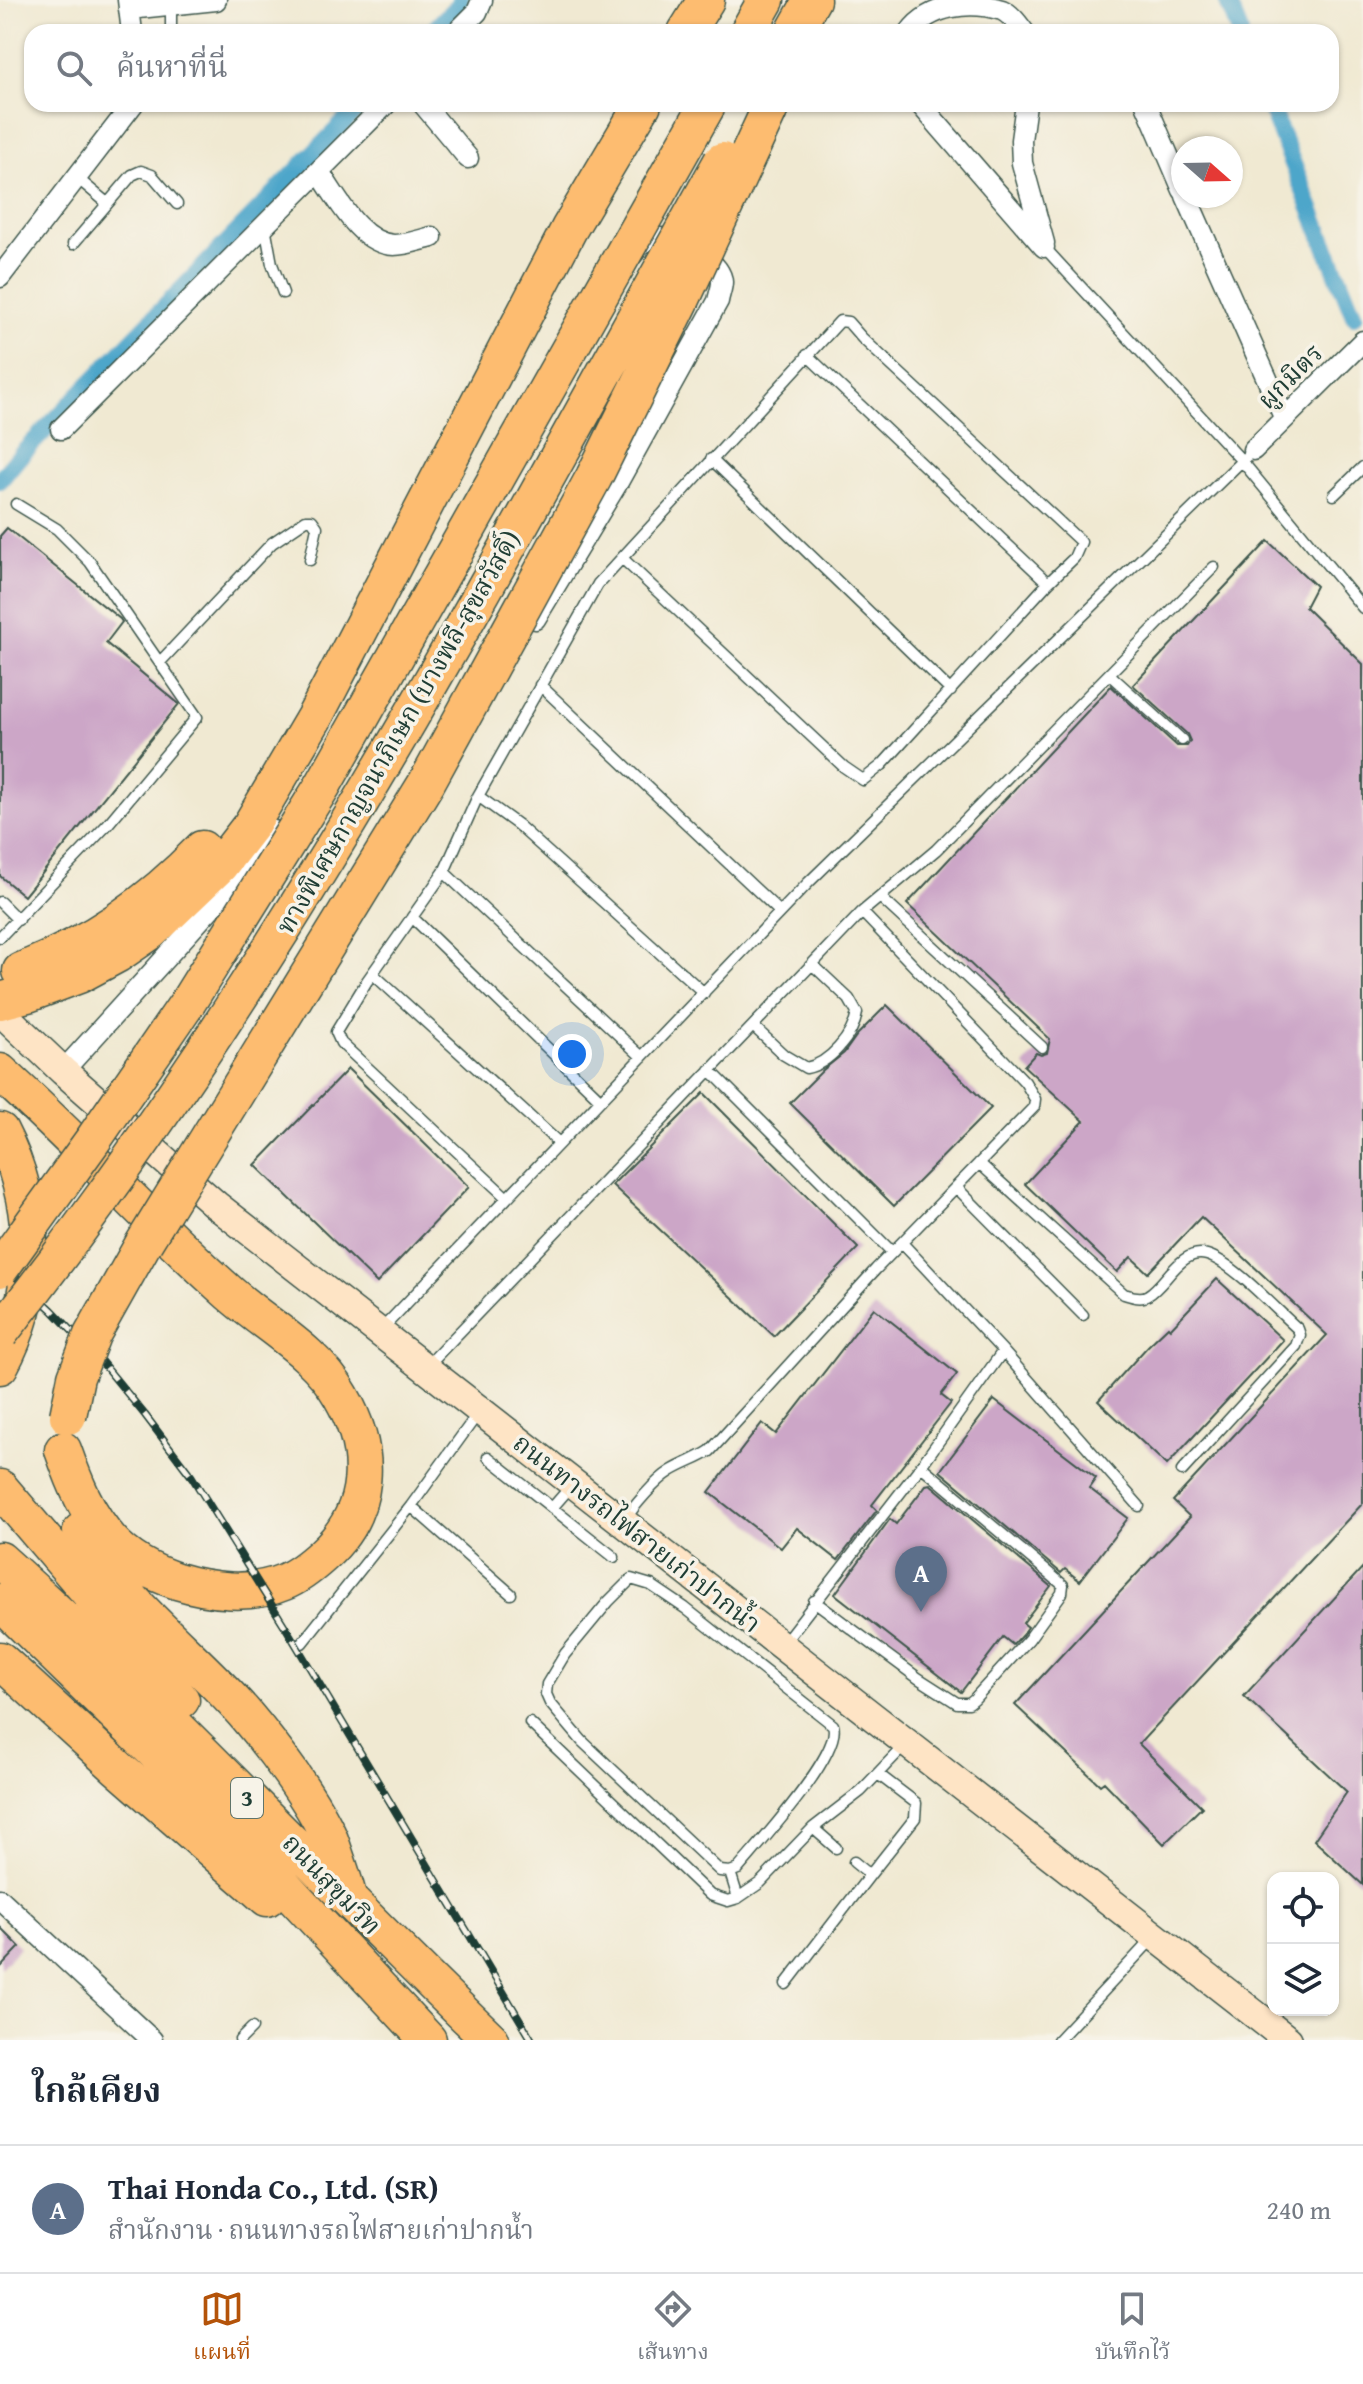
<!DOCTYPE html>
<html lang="th">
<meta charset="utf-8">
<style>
:root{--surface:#fff;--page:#f6f6f7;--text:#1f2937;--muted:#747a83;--line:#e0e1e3;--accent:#b45309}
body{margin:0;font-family:"Gentium Book Plus","Noto Serif Thai",serif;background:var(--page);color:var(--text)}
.controls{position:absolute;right:24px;bottom:24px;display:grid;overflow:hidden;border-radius:16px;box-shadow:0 2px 6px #0004}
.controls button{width:72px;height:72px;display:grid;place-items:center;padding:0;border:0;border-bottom:2px solid var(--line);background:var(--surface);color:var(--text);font:40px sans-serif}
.compass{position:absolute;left:1171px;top:136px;width:72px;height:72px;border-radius:50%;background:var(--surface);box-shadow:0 2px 6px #0004;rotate:110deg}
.you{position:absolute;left:572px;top:1054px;width:28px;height:28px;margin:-20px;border:6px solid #fff;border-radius:50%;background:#1a73e8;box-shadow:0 0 0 12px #1a73e833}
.badge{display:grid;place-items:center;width:52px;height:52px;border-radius:50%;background:var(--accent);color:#fff;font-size:26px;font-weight:700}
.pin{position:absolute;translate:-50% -66px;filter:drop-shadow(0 2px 4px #0008)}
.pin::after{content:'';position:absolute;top:42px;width:28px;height:24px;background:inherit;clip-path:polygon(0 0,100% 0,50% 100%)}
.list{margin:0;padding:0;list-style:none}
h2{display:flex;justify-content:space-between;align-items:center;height:104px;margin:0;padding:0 32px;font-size:34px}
h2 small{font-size:26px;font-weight:400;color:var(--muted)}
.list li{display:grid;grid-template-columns:52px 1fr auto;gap:24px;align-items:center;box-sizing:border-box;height:128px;padding:0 32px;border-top:2px solid var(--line)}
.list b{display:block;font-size:30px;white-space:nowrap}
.list p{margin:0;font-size:26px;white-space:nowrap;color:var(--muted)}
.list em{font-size:26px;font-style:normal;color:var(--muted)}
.icon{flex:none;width:44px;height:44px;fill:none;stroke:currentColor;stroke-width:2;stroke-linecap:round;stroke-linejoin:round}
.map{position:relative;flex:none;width:1363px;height:2040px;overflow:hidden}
.search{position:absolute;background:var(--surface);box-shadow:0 2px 6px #0004;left:24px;right:24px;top:24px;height:88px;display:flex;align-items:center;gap:20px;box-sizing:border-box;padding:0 28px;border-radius:24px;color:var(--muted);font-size:30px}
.sheet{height:232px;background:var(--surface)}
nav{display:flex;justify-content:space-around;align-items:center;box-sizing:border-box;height:112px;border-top:2px solid var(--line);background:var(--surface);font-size:22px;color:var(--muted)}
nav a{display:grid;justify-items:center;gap:4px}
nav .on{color:var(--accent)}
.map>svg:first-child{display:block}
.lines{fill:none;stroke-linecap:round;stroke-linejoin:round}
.canal{stroke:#4da6ca;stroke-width:18}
.building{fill:#cca6c7}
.lane-casing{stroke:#3e574c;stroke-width:13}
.street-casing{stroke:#3e574c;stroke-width:23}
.secondary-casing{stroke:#3e574c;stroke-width:31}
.highway-casing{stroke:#3e574c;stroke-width:39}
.lane{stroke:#fff;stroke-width:10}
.street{stroke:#fff;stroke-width:20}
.secondary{stroke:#fee4c5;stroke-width:28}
.highway{stroke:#fdbc6f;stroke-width:36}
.rail-casing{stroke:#1f3d34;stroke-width:8}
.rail{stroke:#f7f3e8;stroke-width:5;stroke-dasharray:15;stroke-linecap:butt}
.highway-bridge-casing{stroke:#3e574c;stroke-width:39;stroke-linecap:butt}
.highway-bridge{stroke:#fdbc6f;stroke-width:36}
.labels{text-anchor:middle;stroke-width:7;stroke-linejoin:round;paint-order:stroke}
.shield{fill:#f7f3e8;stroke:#60746a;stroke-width:2}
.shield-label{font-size:24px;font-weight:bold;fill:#1f3d34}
.street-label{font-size:26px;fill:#1f3d34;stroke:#f7f3e8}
</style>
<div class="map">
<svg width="1363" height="2040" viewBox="0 0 1363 2040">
<rect width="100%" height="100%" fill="#f7f3e8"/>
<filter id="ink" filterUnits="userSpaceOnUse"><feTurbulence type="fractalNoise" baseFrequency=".0125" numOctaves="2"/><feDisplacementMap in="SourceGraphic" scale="16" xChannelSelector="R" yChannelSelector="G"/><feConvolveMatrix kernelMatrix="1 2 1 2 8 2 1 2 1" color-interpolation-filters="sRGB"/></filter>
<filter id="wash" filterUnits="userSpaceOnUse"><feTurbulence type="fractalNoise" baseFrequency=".006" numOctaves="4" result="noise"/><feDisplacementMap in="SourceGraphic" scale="32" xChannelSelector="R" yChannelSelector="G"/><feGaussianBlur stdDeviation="1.8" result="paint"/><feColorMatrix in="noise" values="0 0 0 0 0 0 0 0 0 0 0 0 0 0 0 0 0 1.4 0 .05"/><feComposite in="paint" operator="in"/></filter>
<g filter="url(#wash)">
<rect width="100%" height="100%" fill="#f0e9d2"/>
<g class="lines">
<path class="canal" d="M1227 0 1240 32
M432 32 460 3V0
M1269 104 1354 316
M0 480 18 458 362 104"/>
</g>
<g id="blocks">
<path class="building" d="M7 528 120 619 122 622 106 643 179 704 24 896 0 876V536Z
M1268 541 1316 586 1305 607 1363 664V1503L1139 1744 1202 1807 1164 1844 1104 1782 1100 1785 1015 1705 1190 1517 1173 1501 1327 1335 1201 1217 1148 1273 1131 1257 1117 1272 1025 1184 1084 1121 1024 1066 1036 1053 1041 1055 1047 1053 1050 1039 907 904 1111 686 1177 746H1187L1190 741 1187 734 1133 685Z
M887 1005 991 1108 894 1206 790 1103 823 1070 844 1053 857 1035Z
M348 1069 469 1187 377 1283 255 1165Z
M704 1093 858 1248 774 1336 612 1185Z
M1217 1279 1283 1340 1167 1465 1098 1401 1148 1346 1168 1327 1170 1329Z
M874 1308 957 1374 941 1395 951 1403 872 1505 877 1510 838 1560 797 1528 781 1548 709 1492 762 1423 776 1434Z
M994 1400 1096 1478 1089 1488 1128 1518 1080 1581 1065 1569 1061 1573 940 1471Z
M930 1484 1051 1586 1023 1623 1028 1627 1023 1634 1013 1645 1003 1637 961 1692 835 1594 890 1519 896 1524 926 1485Z
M1363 1567V1885L1314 1840 1347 1792 1244 1696Z
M0 1927 20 1947 0 1968Z"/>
</g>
</g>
<g filter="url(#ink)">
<use href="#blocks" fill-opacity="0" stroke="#3e574c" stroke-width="2"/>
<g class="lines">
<g class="lane-casing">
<path id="lane" d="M171 32V5
M76 177 107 203
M265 226 272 264 283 293
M73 244 132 175 141 171 152 175 177 204
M1044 247 1242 461 1363 608
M711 459 951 691
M1334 495 1363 467
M622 558 844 767 863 780 882 765 1048 583
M160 662 272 543 306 520H312L317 527 310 560
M1109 674 1182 740
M540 685 780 912
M478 796 598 584 840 321 848 322 862 338 1081 542 1074 558 1048 583 807 355
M444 872 642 1057
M880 897 1042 1047
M0 902 18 920
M412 917 601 1100
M0 937 108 824 197 717 90 562 57 529 16 504
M373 974 559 1143
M753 1026 784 1055 806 1068C829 1064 853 1036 857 1013L849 999 813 965
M710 1070 892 1252
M979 1163 1124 1294C1131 1296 1141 1300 1148 1295 1166 1285 1181 1247 1207 1255 1234 1263 1275 1309 1298 1329L1300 1335 1296 1346 1182 1471
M956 1187 1083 1315
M507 1198 341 1043 336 1032 367 981 444 872 478 796 518 825 704 993
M903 1244 1003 1351 1139 1506
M380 1331 809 882 1253 450
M427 1366 862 912 936 850 1214 567
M488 1457 614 1557
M411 1506 511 1594
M552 1508 572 1485
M624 1521C634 1506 656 1480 671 1471 684 1463 698 1459 710 1451L876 1269 1034 1107 1035 1099 1025 1082 862 912
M631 1579 651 1585 685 1608 833 1725C843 1753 758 1845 738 1869L730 1872 720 1871 582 1741 550 1703 546 1694 547 1684 565 1654 608 1602Z
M814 1601 918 1678 957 1703H969L974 1699 1029 1639 1062 1593 1063 1585 921 1466
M302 1643 411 1506 479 1412
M783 1644 921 1466 1003 1351
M530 1723 710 1895 728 1901 738 1898 760 1883 813 1828 861 1791 905 1745
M813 1828 836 1848
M854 1862 870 1875 915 1818 916 1803 878 1774
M730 1872 738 1898
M786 1984 870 1875
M240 2040 252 2028
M1058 2040 1153 1938"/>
</g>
<g class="street-casing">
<path id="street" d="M128 0 132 32
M129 9 216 0
M457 32 477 12 482 0
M910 32C930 5 970 0 1002 10 1011 14 1018 24 1024 32
M423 104 468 158
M920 104 1044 247
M1026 104 1021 140 1022 163 1044 243
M1146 104 1183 190
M319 172C337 197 359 244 394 245 406 245 420 240 432 237
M1186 196 1284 417
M0 277 133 104
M61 429 386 104
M1253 450 1363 341
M535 619 618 482 718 301C719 295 722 288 722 282 721 261 677 237 658 238 647 238 639 245 633 254
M63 1071 256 858 274 831
M0 1899 152 2040"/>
</g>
<g class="secondary-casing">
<path id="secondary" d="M0 1011 63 1071 216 1205 1288 2040"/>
</g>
<g class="highway-casing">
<path id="highway" d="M686 32 706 0
M748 32 766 0
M794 32 812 0
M21 971C93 942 148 905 202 849
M0 1001 31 993 79 975 118 954 150 932 220 865 251 825 314 718 569 229 643 104
M0 1072C78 1142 148 1220 226 1290 264 1325 315 1350 341 1396 373 1451 372 1511 323 1555 312 1565 299 1576 284 1582 251 1596 210 1591 177 1581 153 1573 128 1560 111 1541 87 1514 75 1484 63 1450
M0 1131C38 1204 40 1293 0 1366
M0 1488 181 1700
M81 1531C121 1604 191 1652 244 1713 272 1746 313 1800 330 1840 336 1857 342 1874 347 1892
M0 1560C171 1713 326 1882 491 2040
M0 1602 202 1798 428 2040
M0 1660 118 1768 267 1898"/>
</g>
<use href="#lane" class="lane"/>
<use href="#street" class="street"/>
<use href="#secondary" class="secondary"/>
<use href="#highway" class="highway"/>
<g class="rail-casing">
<path id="rail" d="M0 1262 52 1310 100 1360 145 1415 192 1477 286 1628 532 2040"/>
</g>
<use href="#rail" class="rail"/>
<g class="highway-bridge-casing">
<path id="highway-bridge" d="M0 1269 93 1140 186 1005 323 785 708 104
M0 1333C286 972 498 562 722 161
M68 1416 76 1377 92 1335 142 1246 427 782 594 477 681 301 772 104"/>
</g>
<use href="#highway-bridge" class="highway-bridge"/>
</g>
</g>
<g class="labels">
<rect class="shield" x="231" y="1778" width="32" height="40" rx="6"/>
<g class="shield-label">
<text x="247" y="1806">3</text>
</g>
<g class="street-label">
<text transform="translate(1290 376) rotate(-45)" y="9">ผูกมิตร</text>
<text transform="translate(398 732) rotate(-60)" y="9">ทางพิเศษกาญจนาภิเษก (บางพลี-สุขสวัสดิ์)</text>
<text transform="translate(637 1533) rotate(38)" y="9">ถนนทางรถไฟสายเก่าปากน้ำ</text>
<text transform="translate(332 1884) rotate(46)" y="9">ถนนสุขุมวิท</text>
</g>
</g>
</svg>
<div class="controls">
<button><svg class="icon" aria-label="locate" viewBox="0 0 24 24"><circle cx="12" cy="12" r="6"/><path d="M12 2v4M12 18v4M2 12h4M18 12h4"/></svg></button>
<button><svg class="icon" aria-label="layers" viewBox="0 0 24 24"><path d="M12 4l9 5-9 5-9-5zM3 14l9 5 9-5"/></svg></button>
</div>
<svg class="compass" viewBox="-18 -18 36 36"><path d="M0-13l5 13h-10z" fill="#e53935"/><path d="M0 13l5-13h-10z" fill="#747a83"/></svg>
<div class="you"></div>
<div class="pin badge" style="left:921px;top:1612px;background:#5c6f8a">A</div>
<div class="search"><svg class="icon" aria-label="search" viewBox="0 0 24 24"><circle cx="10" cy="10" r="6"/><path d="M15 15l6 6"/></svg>ค้นหาที่นี่</div>
</div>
<section class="sheet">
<h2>ใกล้เคียง<small></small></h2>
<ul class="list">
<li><span class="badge" style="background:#5c6f8a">A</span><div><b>Thai Honda Co., Ltd. (SR)</b><p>สำนักงาน · ถนนทางรถไฟสายเก่าปากน้ำ</p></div><em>240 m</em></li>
</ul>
</section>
<nav>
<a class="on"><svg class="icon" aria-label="map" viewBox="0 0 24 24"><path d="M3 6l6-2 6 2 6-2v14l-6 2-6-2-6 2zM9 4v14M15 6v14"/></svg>แผนที่</a>
<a><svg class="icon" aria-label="directions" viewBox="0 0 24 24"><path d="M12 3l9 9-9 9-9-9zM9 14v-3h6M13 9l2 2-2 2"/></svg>เส้นทาง</a>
<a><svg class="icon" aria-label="saved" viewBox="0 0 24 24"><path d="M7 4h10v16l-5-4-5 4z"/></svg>บันทึกไว้</a>
</nav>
